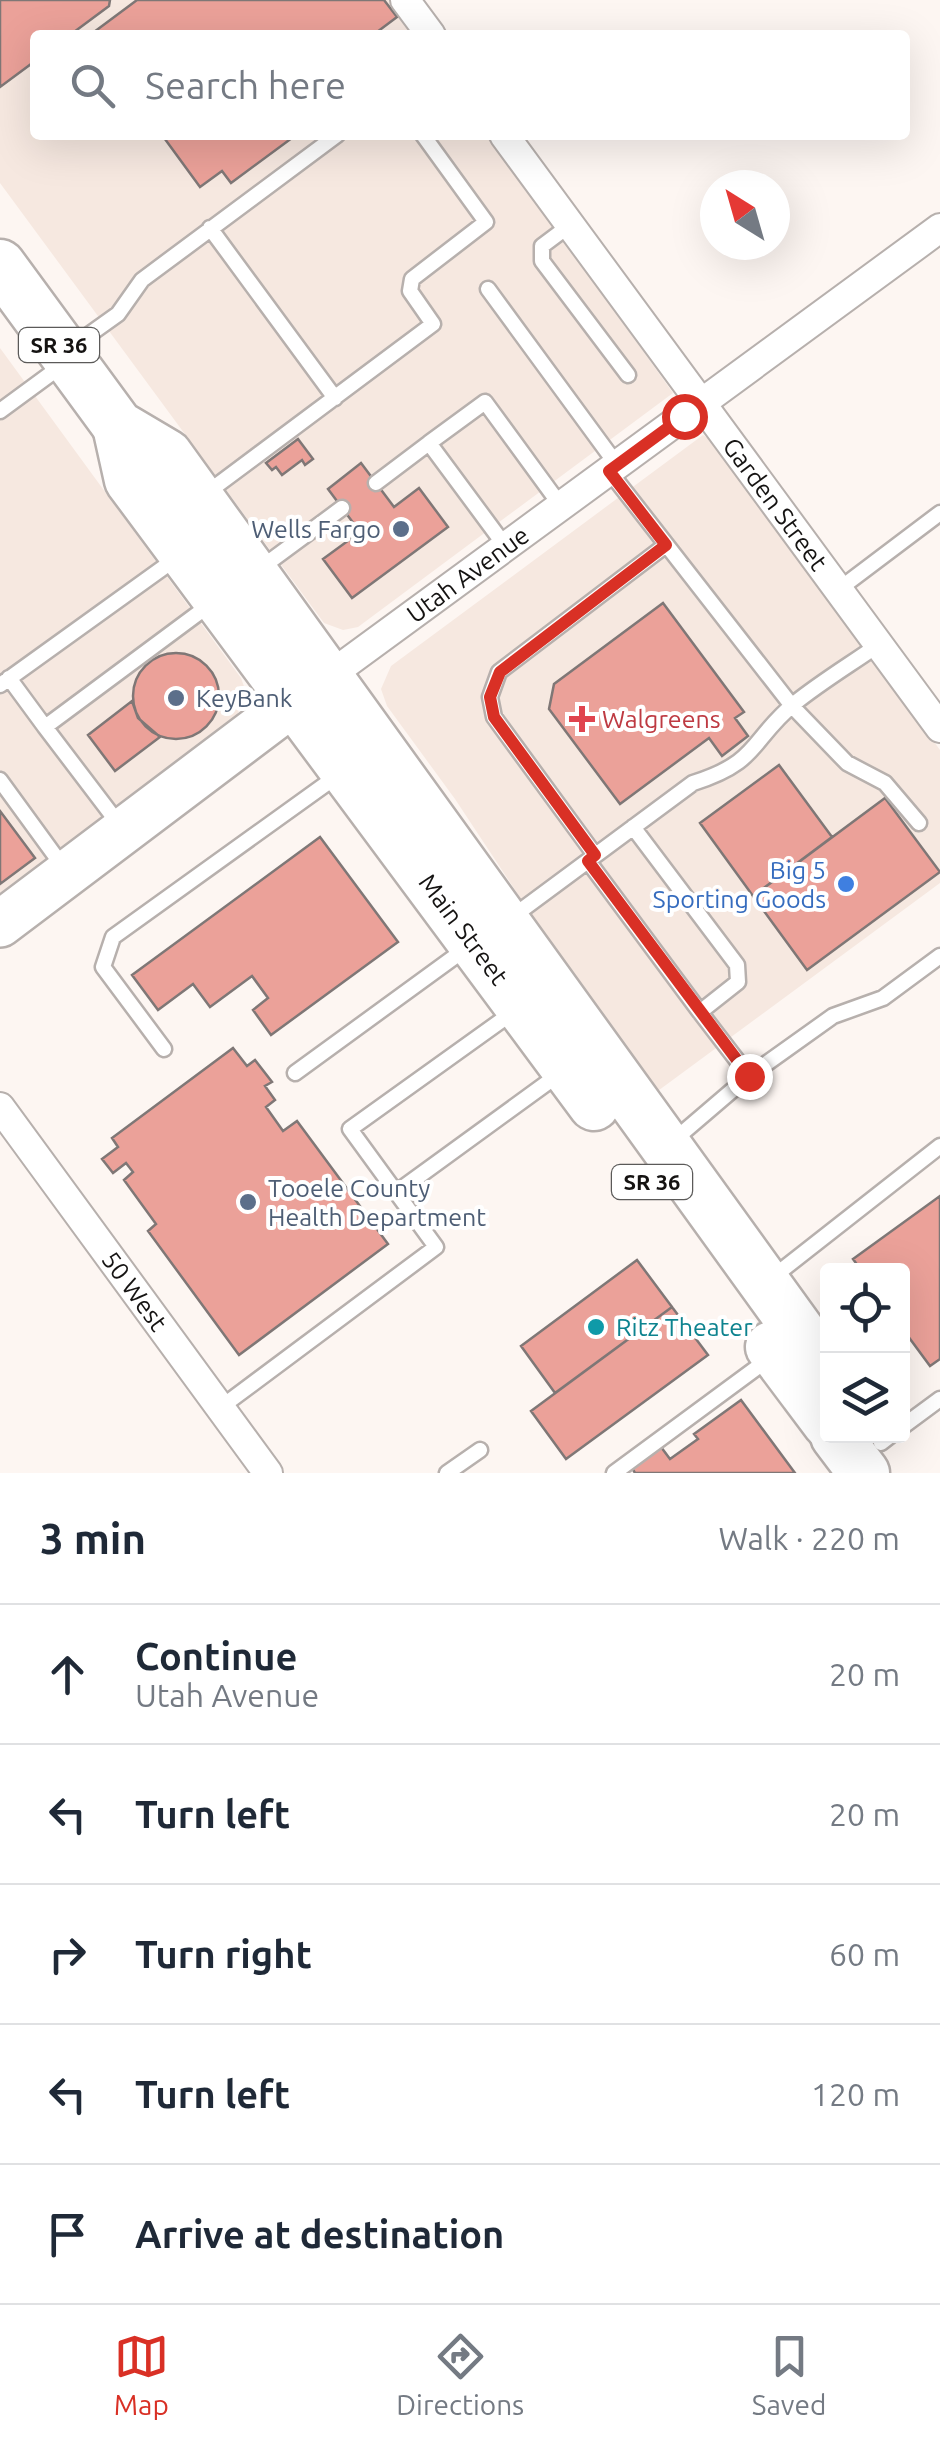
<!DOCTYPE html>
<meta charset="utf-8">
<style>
:root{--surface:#fff;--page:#f2f2f3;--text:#1f2937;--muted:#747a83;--line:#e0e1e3;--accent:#d93025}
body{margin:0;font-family:Ubuntu,sans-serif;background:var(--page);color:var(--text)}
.controls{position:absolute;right:30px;bottom:30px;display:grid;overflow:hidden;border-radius:10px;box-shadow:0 10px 40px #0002}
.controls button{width:90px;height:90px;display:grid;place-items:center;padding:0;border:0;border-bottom:2px solid var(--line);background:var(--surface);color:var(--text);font:50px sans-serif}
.compass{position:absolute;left:700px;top:170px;width:90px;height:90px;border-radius:50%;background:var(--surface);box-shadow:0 10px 40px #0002;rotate:323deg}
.stop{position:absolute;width:30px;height:30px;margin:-22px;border:8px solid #d93025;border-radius:50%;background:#fff}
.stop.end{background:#d93025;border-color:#fff;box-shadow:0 2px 10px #0008}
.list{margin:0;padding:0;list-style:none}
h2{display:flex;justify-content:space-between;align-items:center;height:130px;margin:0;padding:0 40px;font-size:42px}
h2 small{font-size:32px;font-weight:400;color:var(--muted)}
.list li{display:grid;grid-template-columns:65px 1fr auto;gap:30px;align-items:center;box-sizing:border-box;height:140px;padding:0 40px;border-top:2px solid var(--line)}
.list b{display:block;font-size:38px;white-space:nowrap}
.list p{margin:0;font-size:32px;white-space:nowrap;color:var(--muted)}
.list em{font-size:32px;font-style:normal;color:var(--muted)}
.icon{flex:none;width:55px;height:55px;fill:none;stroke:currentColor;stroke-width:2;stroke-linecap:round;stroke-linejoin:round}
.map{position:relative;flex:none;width:940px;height:1473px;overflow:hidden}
.search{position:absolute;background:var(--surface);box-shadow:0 10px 40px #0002;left:30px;right:30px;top:30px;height:110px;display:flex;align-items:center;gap:25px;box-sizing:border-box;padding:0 35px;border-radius:10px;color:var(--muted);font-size:38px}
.sheet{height:830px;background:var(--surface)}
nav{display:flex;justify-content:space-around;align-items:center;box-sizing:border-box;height:140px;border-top:2px solid var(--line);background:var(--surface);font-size:28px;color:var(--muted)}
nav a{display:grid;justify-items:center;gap:5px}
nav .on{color:var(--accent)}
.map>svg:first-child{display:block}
.built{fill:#f6e8e0}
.building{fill:#eba199;stroke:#7f7776;stroke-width:2.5}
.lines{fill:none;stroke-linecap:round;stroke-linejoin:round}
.lane-casing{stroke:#b7b0ad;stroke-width:19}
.street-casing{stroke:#b7b0ad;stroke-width:32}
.primary-casing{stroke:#b7b0ad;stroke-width:50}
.highway-casing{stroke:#b7b0ad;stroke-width:55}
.lane{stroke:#fff;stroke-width:14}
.street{stroke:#fff;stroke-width:28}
.primary{stroke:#fff;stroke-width:45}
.highway{stroke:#fff;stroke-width:50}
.route{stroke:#d93025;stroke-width:12}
.service-dot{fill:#5c6f8a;stroke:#fff;stroke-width:4}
.health-dot{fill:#e0444e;stroke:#fff;stroke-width:4}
.shop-dot{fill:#3f7fe0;stroke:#fff;stroke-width:4}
.culture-dot{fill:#0f9aa8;stroke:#fff;stroke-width:4}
.labels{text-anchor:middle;stroke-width:8;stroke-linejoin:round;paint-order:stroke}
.shield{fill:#fff;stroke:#5b5a59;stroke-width:2.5}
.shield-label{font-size:22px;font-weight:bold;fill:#151312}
.street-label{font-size:25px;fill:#151312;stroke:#fff}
.service-label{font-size:25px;fill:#4e5e75;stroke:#fff;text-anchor:start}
.health-label{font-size:25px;fill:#be3a42;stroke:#fff;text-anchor:start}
.shop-label{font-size:25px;fill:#366cbe;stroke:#fff;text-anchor:end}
.culture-label{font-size:25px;fill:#0d838f;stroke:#fff;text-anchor:start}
</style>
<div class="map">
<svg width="940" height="1473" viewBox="0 0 940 1473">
<rect width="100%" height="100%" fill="#fdf6f2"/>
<path class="built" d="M0 0H391L416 35H35V135H489L673 393 358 627 343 630 324 623 0 183Z
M0 348 241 678 246 692 236 718 0 893Z
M703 435 715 443 940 750V883L651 1096 455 799 387 706 381 689 391 666Z"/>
<path class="building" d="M0 0H110L109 6 70 35H35V61L0 87Z
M137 0H384L397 17 377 32 379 35H90Z
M162 135H296L231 183 222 171 200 187Z
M298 439 313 459 305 465 302 460 282 475 276 467 272 470 266 463Z
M361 463 394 507 419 488 448 527 352 598 323 559 360 532 328 489Z
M663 603 744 712 735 718 748 736 722 756 709 738 620 804 549 709 554 684Z
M133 696a43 43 0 1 1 86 0a43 43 0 1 1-86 0Z
M132 701 138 718 160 737 115 771 88 735Z
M779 765 832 837 753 896 700 823Z
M885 798 940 872 807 970 753 896Z
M0 811 35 858 0 884Z
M320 837 398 942 271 1035 253 1010 268 998 252 976 210 1007 193 984 158 1010 132 975Z
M233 1048 247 1066 255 1060 272 1082 265 1086 275 1100 266 1107 283 1131 297 1121 388 1244 239 1355 148 1231 156 1224 124 1180 133 1172 126 1163 113 1173 102 1159 118 1147 112 1138Z
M940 1196V1359L930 1366 902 1328V1270H861L853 1259Z
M637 1260 672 1307 555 1393 521 1346Z
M672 1307 708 1355 566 1459 531 1411Z
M741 1400 795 1473H635L632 1468 661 1447 670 1459 698 1439 694 1434Z"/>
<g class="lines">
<g class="lane-casing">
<path id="lane" d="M570 225 542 246V261L628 375
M210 228 335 398
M488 289 617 465
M69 349 118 314 142 280 337 135
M0 411 64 364
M609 471 792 706 847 763 885 783 919 823
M376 483 429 443
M204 495 433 324 410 291 412 279 486 222 423 135
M506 547 429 443 485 402 561 506
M258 570 342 508
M838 590 940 513
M9 678 45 727
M0 685 178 557
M0 780 64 868
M121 827 45 727 212 603
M595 855 494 717 490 697 499 672 666 545
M588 861 700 1012 738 982 737 965 633 827
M512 917 693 783C760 762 750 740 795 703 821 682 851 664 878 645
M700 1012 749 1076
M164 1049 103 967 113 937 337 776
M295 1073 468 947
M673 1141 749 1076 833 1016 883 998 940 956
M397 1192 562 1072
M773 1277 940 1146
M220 1408 436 1247 350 1129 516 1010
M902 1427 940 1399
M881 1443 890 1436
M447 1473 480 1450
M614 1473 770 1358"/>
</g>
<g class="street-casing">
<g id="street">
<path d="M405 0 431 35"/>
<path id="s1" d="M504 135 940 728"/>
<path id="s2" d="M329 676 940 228"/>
<path id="s3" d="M0 1107 268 1473"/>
</g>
</g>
<g class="primary-casing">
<path id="primary" d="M0 924 322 681"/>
</g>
<g class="highway-casing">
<g id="highway">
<path d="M0 265 118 426 167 455 828 1371"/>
<path id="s4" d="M118 426 130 480 594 1105"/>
<path d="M771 1347 828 1423"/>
<path d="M836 1436 864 1473"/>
</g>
</g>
<use href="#lane" class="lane"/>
<use href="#street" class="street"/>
<use href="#primary" class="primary"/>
<use href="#highway" class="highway"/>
</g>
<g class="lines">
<path class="route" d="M684 416 609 471 666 545 500 672 490 697 494 717 595 855 588 861 749 1076"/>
</g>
<g class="service-dot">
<circle cx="401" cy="529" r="10"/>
<circle cx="176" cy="698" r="10"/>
<circle cx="248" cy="1202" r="10"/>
</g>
<path class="health-dot" d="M577 704h10v10h10v10h-10v10h-10v-10h-10v-10h10z"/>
<circle class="shop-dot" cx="846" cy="884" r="10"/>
<circle class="culture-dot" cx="596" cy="1327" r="10"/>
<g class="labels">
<g class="shield">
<rect x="19" y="328" width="80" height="34" rx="8"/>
<rect x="612" y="1165" width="80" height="34" rx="8"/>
</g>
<g class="shield-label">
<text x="59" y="353">SR 36</text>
<text x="652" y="1190">SR 36</text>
</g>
<g class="street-label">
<text dy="9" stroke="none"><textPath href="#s1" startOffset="458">Garden Street</textPath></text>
<text dy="9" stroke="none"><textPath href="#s2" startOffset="172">Utah Avenue</textPath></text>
<text dy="9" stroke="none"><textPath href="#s4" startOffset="615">Main Street</textPath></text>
<text dy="9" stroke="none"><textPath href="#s3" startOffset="228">50 West</textPath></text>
</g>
<g class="service-label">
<text x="381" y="538" text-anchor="end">Wells Fargo</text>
<text x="196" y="707">KeyBank</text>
<text x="268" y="1197">Tooele County<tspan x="268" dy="29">Health Department</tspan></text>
</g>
<g class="health-label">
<text x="602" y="728">Walgreens</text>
</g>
<g class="shop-label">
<text x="826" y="879">Big 5<tspan x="826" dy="29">Sporting Goods</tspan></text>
</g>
<g class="culture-label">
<text x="616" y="1336">Ritz Theater</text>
</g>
</g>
</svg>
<div class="controls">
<button><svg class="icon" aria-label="locate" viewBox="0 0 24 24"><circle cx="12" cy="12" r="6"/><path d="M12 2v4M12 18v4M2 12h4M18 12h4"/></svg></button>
<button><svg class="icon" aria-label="layers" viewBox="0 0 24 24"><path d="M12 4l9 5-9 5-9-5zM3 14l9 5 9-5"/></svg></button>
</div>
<svg class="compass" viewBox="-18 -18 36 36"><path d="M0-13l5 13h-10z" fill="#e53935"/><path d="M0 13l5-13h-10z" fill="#747a83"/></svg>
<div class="stop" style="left:684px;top:416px"></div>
<div class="stop end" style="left:749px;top:1076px"></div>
<div class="search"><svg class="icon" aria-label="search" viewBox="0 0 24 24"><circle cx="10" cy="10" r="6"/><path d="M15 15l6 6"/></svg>Search here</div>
</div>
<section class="sheet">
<h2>3 min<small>Walk · 220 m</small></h2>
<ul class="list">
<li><svg class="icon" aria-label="ahead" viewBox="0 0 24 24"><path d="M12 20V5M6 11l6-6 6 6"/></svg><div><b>Continue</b><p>Utah Avenue</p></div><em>20 m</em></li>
<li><svg class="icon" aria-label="left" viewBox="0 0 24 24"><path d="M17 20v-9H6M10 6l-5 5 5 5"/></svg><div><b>Turn left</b></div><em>20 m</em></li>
<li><svg class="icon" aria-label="right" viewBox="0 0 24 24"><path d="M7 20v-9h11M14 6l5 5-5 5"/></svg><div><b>Turn right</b></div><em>60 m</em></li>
<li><svg class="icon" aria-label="left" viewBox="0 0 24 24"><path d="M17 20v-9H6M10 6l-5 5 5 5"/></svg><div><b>Turn left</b></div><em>120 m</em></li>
<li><svg class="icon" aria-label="arrive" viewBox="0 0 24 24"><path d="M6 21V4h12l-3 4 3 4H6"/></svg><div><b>Arrive at destination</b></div></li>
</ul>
</section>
<nav>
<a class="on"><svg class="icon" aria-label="map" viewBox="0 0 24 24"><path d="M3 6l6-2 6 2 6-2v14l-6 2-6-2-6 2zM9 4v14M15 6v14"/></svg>Map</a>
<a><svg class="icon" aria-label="directions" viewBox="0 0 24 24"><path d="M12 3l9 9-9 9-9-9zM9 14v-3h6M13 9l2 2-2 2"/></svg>Directions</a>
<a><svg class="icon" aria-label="saved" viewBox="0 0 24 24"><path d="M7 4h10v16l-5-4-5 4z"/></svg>Saved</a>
</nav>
